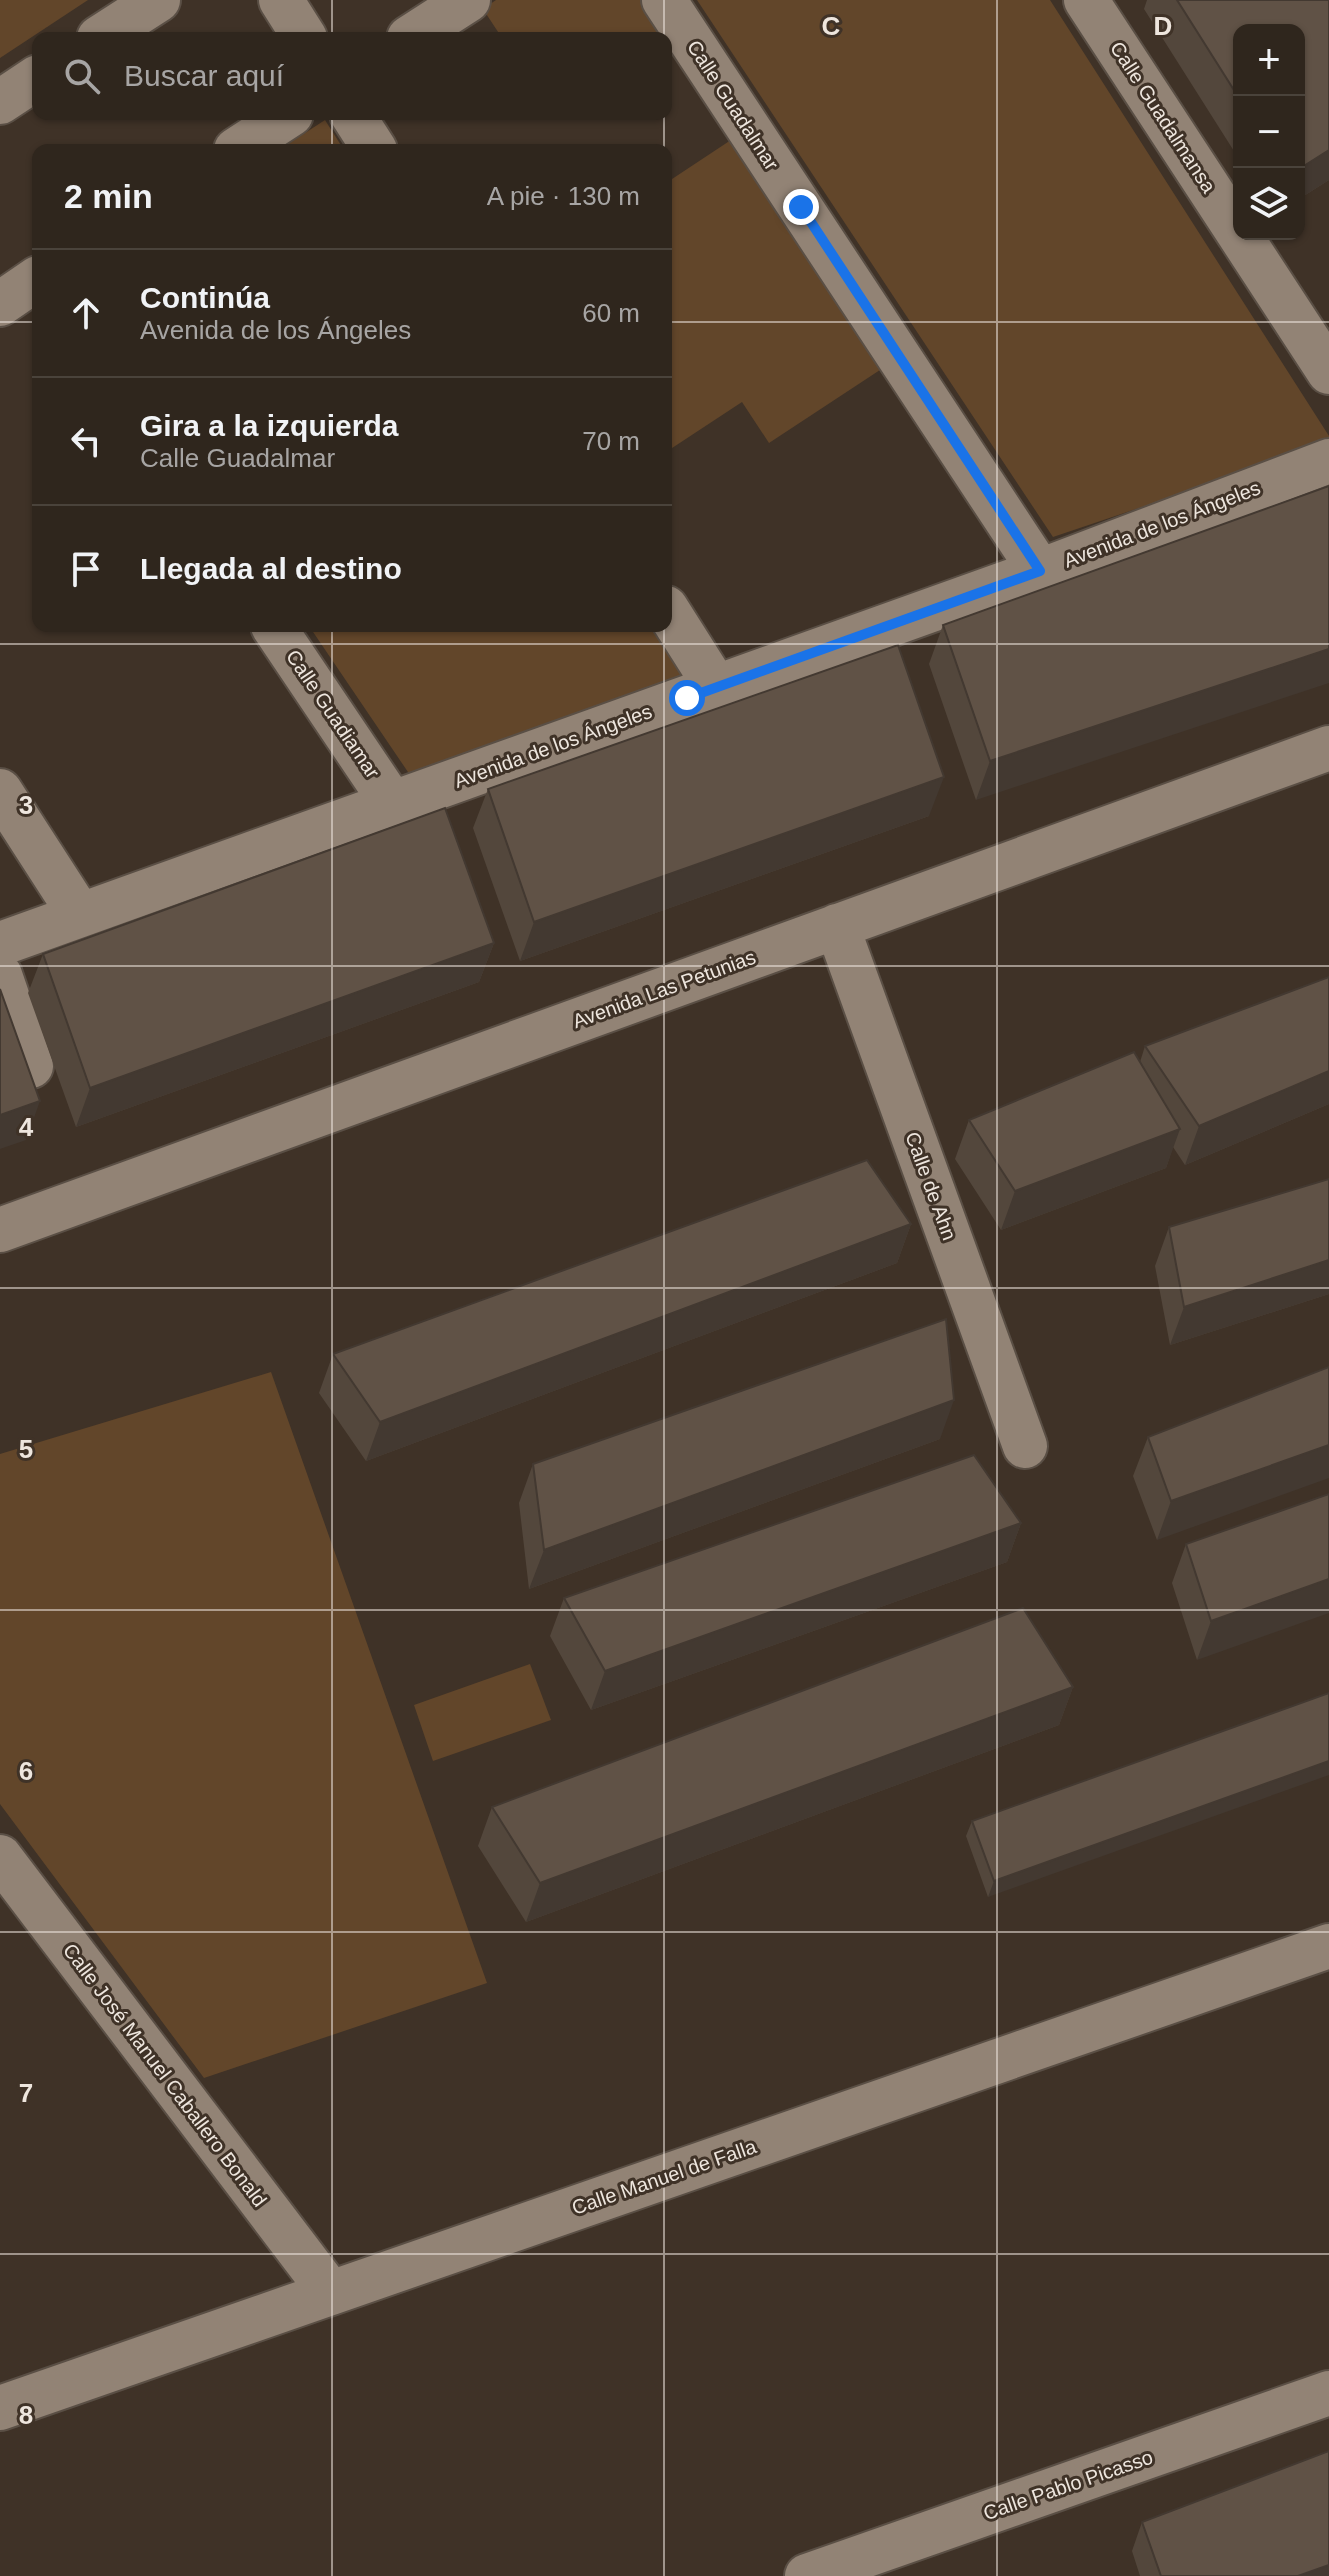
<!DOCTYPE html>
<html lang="es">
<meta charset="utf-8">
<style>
:root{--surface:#2f261d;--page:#3b322a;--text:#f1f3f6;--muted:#a7a5a4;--line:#4a433b}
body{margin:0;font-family:Arial,sans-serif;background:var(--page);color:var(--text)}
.controls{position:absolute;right:24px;top:24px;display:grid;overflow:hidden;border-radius:16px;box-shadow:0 2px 6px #0004}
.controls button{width:72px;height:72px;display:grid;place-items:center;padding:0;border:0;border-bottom:2px solid var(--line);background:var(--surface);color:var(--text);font:40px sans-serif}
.stop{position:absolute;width:24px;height:24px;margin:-18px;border:6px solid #1a73e8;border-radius:50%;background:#fff}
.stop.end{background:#1a73e8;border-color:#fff;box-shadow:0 2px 8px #0008}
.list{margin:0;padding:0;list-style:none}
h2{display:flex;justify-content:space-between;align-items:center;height:104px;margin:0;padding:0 32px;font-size:34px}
h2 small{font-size:26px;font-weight:400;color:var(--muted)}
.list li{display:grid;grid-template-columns:52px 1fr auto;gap:24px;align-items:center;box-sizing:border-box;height:128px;padding:0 32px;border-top:2px solid var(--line)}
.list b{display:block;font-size:30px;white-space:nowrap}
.list p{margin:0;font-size:26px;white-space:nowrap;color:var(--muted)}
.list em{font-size:26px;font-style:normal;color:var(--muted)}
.icon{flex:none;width:44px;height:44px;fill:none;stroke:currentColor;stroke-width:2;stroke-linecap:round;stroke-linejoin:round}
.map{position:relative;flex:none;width:1329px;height:2576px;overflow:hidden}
.search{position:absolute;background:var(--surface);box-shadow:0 2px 6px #0004;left:32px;top:32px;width:640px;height:88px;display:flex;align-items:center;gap:20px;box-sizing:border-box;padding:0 28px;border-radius:16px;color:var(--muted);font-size:30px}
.panel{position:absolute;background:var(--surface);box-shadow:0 2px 6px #0004;left:32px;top:144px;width:640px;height:488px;border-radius:16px}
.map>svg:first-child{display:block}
.green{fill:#62462a}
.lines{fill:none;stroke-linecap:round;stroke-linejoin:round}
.minor-casing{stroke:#5a4f45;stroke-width:48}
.minor{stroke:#928375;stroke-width:44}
.wall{fill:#53473c}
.shaded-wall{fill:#433931}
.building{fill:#605246;stroke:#433931;stroke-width:2}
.route{stroke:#1a73e8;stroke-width:10}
.grid{fill:none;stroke:#eee6de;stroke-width:2;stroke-opacity:0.55}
.labels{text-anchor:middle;stroke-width:6;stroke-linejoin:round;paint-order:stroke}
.street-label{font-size:20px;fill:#eee6de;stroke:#3f3227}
.grid-label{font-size:26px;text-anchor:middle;font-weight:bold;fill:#eee6de;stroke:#3f3227;stroke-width:6;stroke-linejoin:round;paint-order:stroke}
</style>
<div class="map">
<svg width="1329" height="2576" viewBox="0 0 1329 2576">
<rect width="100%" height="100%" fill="#3f3227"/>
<path class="green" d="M0 0H88L0 58Z
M496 0H650L675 39 666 45V38H502L483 9Z
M697 0H1050L1329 436V444L1053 537Z
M325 120 344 150H279Z
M734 138 883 368 769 443 742 402 666 452V183Z
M309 626H655L687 675 410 775Z
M271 1372 487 1983 204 2078 0 1804V1454Z
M530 1664 551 1720 433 1761 414 1705Z"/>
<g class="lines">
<g class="minor-casing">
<path id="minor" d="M281 0 305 38
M664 0 1040 571
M1086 0 1239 234
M99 38 158 0
M409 38 468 0
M0 102 38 77
M352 114 375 150
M236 150 291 114
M1239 234 1329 372
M0 304 38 278
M666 608 716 687
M273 626 392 803
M0 791 80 915
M837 926 1025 1446
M0 944 1040 571 1329 461
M0 975 31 1066
M0 1230 1329 748
M0 1857 330 2292
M0 2408 1329 1946
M807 2576 1329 2393"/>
</g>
<use href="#minor" class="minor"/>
</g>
<path class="wall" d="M1147 0H1329V180L1299 199V30H1239V159L1144 9Z
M1329 486 976 800 929 664 943 625Z
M488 789 929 816 520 961 473 828Z
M494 943 479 982 76 1127 28 993 43 954Z
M1329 977V1104L1185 1165 1173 1147 1166 1168 1001 1230 955 1159 969 1120 1140 1062 1145 1046Z
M1329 1179V1294L1170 1345 1155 1266 1169 1227Z
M911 1224 897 1263 366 1461 319 1393 333 1354Z
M1329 1367 1157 1540 1133 1476 1148 1437Z
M940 1439 529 1589 519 1503 533 1464Z
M1329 1494 1197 1660 1172 1583 1186 1544Z
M1021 1523 1007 1562 591 1710 550 1636 564 1598Z
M1073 1687 1059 1725 526 1922 478 1846 492 1807Z
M1329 1693 988 1897 966 1836 972 1821Z
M1142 2522 1329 2576H1140L1132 2551Z"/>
<path class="shaded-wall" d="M1329 150V180L1299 199V169Z
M1329 649V683L976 800 990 761Z
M944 777 929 816 520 961 534 922Z
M494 943 479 982 76 1127 90 1088Z
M1329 1071V1104L1185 1165 1199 1126Z
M40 1101 26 1140 0 1149V1115Z
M1180 1129 1166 1168 1001 1230 1015 1191Z
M911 1224 897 1263 366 1461 380 1422Z
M1329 1260V1294L1170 1345 1184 1307Z
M954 1400 940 1439 529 1589 544 1550Z
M1329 1445V1478L1157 1540 1171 1501Z
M1021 1523 1007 1562 591 1710 605 1671Z
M1329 1579V1613L1197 1660 1211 1621Z
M1073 1687 1059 1725 526 1922 540 1883Z
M1329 1761V1775L988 1897 994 1881Z
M1329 2565V2576H1298Z"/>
<path class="building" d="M1177 0H1329V150L1299 169V30H1239V98Z
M1329 486V649L990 761 943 625Z
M898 645 944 777 534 922 488 789Z
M445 808 494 943 90 1088 43 954Z
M1329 977V1071L1199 1126 1145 1046Z
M0 989 40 1101 0 1115Z
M1134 1052 1180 1129 1015 1191 969 1120Z
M867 1160 911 1224 380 1422 333 1354Z
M1329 1179V1260L1184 1307 1169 1227Z
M946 1319 954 1400 544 1550 533 1464Z
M1329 1367V1445L1171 1501 1148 1437Z
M974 1455 1021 1523 605 1671 564 1598Z
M1329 1494V1579L1211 1621 1186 1544Z
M1023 1608 1073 1687 540 1883 492 1807Z
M1329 1693V1761L994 1881 972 1821Z
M1329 2451V2565L1298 2576H1161L1142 2522Z"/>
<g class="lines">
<path class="route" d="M687 698 1040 571 801 207"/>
</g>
<path class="grid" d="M332 0V38M664 0V38M997 0V2576M332 114V150M664 114V150M0 322H38M666 322H1329M332 626V2576M664 626V2576M0 644H1329M0 966H1329M0 1288H1329M0 1610H1329M0 1932H1329M0 2254H1329"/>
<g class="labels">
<g class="street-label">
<text transform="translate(733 105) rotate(57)" y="7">Calle Guadalmar</text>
<text transform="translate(1163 117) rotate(57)" y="7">Calle Guadalmansa</text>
<text transform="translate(1162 524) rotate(-21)" y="7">Avenida de los Ángeles</text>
<text transform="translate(333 714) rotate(56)" y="7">Calle Guadiamar</text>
<text transform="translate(553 746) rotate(-20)" y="7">Avenida de los Ángeles</text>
<text transform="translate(664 989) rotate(-20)" y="7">Avenida Las Petunias</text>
<text transform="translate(931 1186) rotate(70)" y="7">Calle de Ahn</text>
<text transform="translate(165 2075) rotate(53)" y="7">Calle José Manuel Caballero Bonald</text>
<text transform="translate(664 2177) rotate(-19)" y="7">Calle Manuel de Falla</text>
<text transform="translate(1068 2485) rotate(-19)" y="7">Calle Pablo Picasso</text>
</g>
</g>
<g class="grid-label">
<text x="831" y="35">C</text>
<text x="1163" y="35">D</text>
<text x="26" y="814">3</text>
<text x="26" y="1136">4</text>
<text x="26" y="1458">5</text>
<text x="26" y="1780">6</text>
<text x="26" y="2102">7</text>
<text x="26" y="2424">8</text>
</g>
</svg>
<div class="controls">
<button>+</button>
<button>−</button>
<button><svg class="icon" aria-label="layers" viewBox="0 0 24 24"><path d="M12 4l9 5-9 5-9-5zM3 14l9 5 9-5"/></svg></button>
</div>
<div class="stop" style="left:687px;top:698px"></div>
<div class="stop end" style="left:801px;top:207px"></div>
<div class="search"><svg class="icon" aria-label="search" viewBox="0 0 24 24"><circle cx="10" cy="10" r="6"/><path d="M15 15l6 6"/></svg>Buscar aquí</div>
<section class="panel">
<h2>2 min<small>A pie · 130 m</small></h2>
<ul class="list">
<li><svg class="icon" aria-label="ahead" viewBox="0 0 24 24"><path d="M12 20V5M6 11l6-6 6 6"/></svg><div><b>Continúa</b><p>Avenida de los Ángeles</p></div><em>60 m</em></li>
<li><svg class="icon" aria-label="left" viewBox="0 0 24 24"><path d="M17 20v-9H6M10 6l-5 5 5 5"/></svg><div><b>Gira a la izquierda</b><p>Calle Guadalmar</p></div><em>70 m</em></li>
<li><svg class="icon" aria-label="arrive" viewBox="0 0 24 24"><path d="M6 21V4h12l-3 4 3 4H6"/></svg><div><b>Llegada al destino</b></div></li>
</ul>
</section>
</div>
